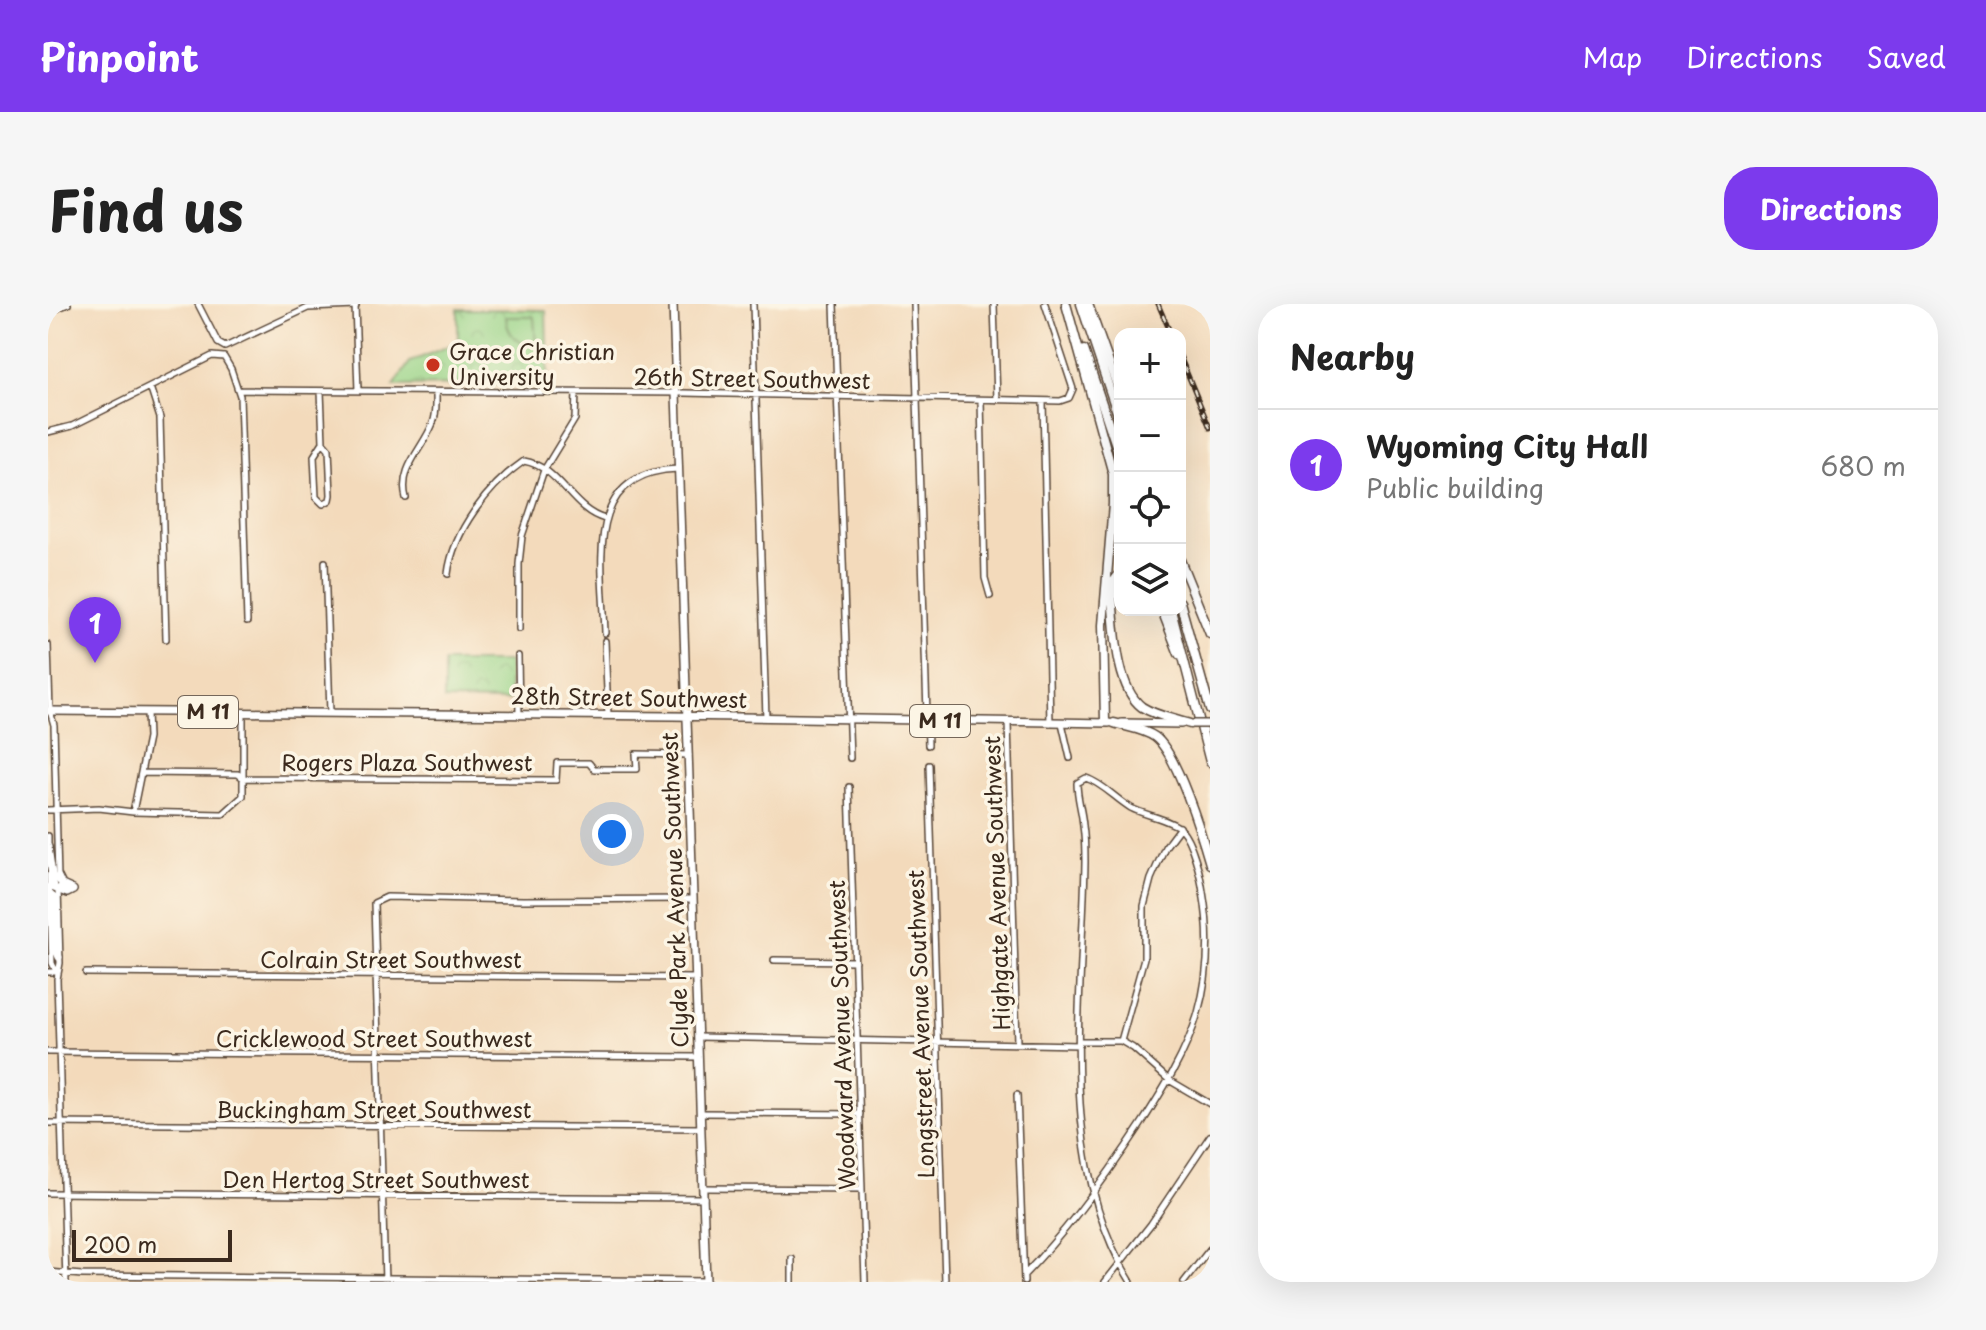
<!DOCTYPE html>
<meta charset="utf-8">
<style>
:root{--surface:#fff;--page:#f6f6f6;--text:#222;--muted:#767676;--line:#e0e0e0;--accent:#7c3aed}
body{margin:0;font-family:"Playpen Sans",sans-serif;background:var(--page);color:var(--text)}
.controls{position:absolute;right:24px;top:24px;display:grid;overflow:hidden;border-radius:16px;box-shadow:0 8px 32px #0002}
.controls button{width:72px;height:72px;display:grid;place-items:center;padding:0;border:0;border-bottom:2px solid var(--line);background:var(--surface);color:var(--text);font:40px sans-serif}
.scale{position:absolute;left:24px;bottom:20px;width:160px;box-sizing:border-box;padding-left:8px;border:4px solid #3b2a1e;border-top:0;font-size:22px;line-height:28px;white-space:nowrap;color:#3b2a1e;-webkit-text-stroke:6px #fcf5e5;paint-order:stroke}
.you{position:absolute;left:564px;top:530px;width:28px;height:28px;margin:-20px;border:6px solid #fff;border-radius:50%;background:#1a73e8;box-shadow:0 0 0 12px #1a73e833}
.badge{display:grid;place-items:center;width:52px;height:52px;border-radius:50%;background:var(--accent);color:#fff;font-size:26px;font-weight:700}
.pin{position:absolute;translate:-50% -66px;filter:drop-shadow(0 2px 4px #0008)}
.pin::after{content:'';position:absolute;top:42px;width:28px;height:24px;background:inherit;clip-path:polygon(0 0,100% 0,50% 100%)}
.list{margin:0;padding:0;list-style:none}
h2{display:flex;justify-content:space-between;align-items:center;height:104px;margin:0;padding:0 32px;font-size:34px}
h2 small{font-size:26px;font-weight:400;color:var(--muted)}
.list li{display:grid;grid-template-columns:52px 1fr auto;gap:24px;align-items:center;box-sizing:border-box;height:112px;padding:0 32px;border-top:2px solid var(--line)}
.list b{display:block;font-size:30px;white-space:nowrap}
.list p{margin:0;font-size:26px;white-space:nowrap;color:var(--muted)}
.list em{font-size:26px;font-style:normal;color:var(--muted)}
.icon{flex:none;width:44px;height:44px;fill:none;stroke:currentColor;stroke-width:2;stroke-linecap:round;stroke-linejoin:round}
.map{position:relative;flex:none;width:1162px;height:978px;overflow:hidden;border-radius:32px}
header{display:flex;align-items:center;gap:48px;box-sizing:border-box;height:112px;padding:0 40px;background:var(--accent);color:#fff}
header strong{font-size:38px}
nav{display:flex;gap:44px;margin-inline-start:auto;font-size:28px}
.intro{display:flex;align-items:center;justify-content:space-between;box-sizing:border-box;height:192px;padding:0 48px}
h1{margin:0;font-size:56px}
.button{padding:20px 36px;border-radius:32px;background:var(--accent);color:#fff;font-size:28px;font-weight:700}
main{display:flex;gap:48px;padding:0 48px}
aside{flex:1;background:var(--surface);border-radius:32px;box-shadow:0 8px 32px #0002}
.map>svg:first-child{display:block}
.park{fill:url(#park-crowns);stroke:#6a7f53;stroke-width:2}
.garden{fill:#9ad488;stroke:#6a7f53;stroke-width:2}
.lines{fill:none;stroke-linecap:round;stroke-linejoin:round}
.minor-casing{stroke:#574436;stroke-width:8}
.major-casing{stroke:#574436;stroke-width:10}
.highway-casing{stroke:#574436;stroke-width:11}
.minor{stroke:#fff;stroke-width:5}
.major{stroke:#fff;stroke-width:7}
.highway{stroke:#fff;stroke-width:8}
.rail-casing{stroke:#3b2a1e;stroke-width:5}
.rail{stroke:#fcf5e5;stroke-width:2;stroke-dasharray:6;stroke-linecap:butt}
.major-bridge-casing{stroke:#574436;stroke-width:10;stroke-linecap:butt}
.major-bridge{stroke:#fff;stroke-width:7}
.poi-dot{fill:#c8321e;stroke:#fcf5e5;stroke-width:3}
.labels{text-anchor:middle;stroke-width:7;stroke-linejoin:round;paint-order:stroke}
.shield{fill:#fcf5e5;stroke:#75675a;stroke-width:2}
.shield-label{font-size:20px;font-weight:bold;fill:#3b2a1e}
.poi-label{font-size:22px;fill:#3b2a1e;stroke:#fcf5e5;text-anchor:start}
.street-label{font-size:22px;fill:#3b2a1e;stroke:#fcf5e5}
</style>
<header>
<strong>Pinpoint</strong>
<nav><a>Map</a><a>Directions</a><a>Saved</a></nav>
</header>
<div class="intro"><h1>Find us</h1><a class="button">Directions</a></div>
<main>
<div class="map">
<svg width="1162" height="978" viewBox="0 0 1162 978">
<defs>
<pattern id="park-crowns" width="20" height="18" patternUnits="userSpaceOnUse" patternTransform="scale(2)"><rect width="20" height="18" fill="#9ad488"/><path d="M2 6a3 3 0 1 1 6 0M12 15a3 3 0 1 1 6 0" fill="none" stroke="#86b675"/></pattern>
</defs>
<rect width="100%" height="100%" fill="#fcf5e5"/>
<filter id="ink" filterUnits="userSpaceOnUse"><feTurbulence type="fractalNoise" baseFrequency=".0125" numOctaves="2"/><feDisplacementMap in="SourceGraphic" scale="16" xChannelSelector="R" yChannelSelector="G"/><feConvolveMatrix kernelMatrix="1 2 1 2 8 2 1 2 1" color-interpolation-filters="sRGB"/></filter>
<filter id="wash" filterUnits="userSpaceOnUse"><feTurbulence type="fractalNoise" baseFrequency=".006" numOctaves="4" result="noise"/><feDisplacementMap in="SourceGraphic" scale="32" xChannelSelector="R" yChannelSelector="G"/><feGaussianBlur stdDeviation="1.8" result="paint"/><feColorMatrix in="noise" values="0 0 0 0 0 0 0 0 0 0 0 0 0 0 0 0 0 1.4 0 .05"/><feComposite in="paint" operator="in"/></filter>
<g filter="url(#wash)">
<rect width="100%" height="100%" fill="#f3dabb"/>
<path class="park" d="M410 5 498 6 500 80 346 82 362 58 410 38Z
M396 358H461V397L396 396Z"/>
<path class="garden" d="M458 13H486L488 42C470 40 459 31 458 13Z"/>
</g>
<g filter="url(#ink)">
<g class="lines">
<g class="minor-casing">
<path id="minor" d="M150 0 170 39 177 43 260 4 308 2
M705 0 718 414
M786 0 802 454
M866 0 880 441
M946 0 949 96
M307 1 310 87
M0 8 20 0
M102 83 112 114 118 335
M191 86 636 89 1012 97 1021 94 1025 85 997 0
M273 87 275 138 266 152 268 193 275 200 282 196 283 191 281 145 275 138
M933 96 937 274 942 292
M995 97 1002 419
M0 128 24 122 164 52 176 53 183 65 192 92 199 318
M358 194C350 164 375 145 385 119 389 110 388 98 388 88
M277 258 282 409
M400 270C405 227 441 181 476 157 512 163 523 206 557 215
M471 325V260L474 232 496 166 527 115 528 89
M557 329C555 261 534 168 630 165
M557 337 560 411
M0 341 2 407 6 421 10 574
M470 352 471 411
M960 418 969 739
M1014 419 1022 454
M881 461 897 978
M93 469 190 470 195 474 508 476 509 459H541L546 465H589L588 450 641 451
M801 483 817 978
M0 506 51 504 85 508 100 434 99 408
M85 508 175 510 195 492V409
M0 532V544
M1 570 4 659 8 667
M10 584 12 659 9 675 18 978
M726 656 807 657
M0 668H8
M38 669 648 674
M650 733 1031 741
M1031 737H1073L1085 744 1121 776 1162 800
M1073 737 1096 654V602L1103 575 1117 543 1132 523
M0 748 650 753
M969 791 976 978
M653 809 812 810
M0 819 653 824
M655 884 814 885
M0 889 656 894
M744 955V978
M0 968 34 971 658 977
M976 971C1020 926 1057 875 1092 822 1115 786 1138 750 1150 709 1161 670 1162 627 1155 588 1153 573 1144 536 1133 525 1124 516 1096 511 1083 504 1068 495 1054 479 1038 474L1029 479C1029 494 1034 507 1035 522 1037 534 1037 546 1037 558 1035 694 1007 856 1083 978
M337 978 326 599 339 593 475 596 645 595
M1057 978 1103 920 1162 832
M1136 978 1162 945"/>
</g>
<g class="major-casing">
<path id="major" d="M625 0 658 978
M0 407 624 412 1061 419
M1074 419 1133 420
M0 543 6 584 19 589 25 586
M10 573 14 581 25 586
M0 589 6 594 8 646 11 653"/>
</g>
<g class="highway-casing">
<path id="highway" d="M1018 0 1065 170V200L1055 321 1057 418
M1033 0 1072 117
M1040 0 1072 90
M1036 46 1072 153
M1132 256 1162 330
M1072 269 1066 277 1064 290C1067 321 1067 383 1094 403 1108 412 1126 415 1142 420
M1132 298 1162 406
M1114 306 1131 350
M1123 306 1162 458
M1066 419C1079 423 1096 425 1107 433 1129 449 1154 532 1162 560"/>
</g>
<use href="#minor" class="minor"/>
<use href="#major" class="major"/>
<use href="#highway" class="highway"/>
<g class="rail-casing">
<path id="rail" d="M1110 0 1123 30
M1132 52 1162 124"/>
</g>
<use href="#rail" class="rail"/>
<g class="major-bridge-casing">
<path id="major-bridge" d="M1143 420H1162"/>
</g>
<use href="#major-bridge" class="major-bridge"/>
</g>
</g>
<circle class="poi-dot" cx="385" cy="61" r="8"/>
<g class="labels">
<g class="shield">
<rect x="130" y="392" width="60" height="32" rx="6"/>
<rect x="862" y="401" width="60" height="32" rx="6"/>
</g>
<g class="shield-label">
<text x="160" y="415">M 11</text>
<text x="892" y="424">M 11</text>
</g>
<g class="poi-label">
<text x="401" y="56">Grace Christian<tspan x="401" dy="25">University</tspan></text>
</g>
<g class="street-label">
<text transform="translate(704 75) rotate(1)" y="8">26th Street Southwest</text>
<text transform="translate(581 394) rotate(1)" y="8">28th Street Southwest</text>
<text x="359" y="467">Rogers Plaza Southwest</text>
<text transform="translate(949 579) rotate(-92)" y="8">Highgate Avenue Southwest</text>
<text transform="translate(627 586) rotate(-92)" y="8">Clyde Park Avenue Southwest</text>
<text x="343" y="664">Colrain Street Southwest</text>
<text transform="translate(873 720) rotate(-92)" y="8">Longstreet Avenue Southwest</text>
<text transform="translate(794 731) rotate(-92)" y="8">Woodward Avenue Southwest</text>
<text x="326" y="743">Cricklewood Street Southwest</text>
<text x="326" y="814">Buckingham Street Southwest</text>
<text x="328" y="884">Den Hertog Street Southwest</text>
</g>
</g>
</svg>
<div class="controls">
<button>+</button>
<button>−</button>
<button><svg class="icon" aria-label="locate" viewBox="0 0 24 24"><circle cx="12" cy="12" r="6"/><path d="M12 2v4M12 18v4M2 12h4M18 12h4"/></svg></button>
<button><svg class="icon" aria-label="layers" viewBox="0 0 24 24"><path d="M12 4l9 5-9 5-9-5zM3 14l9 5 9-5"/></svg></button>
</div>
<div class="scale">200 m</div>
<div class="you"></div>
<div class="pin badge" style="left:47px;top:359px">1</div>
</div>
<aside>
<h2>Nearby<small></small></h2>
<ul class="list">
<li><span class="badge">1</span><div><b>Wyoming City Hall</b><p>Public building</p></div><em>680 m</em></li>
</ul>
</aside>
</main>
